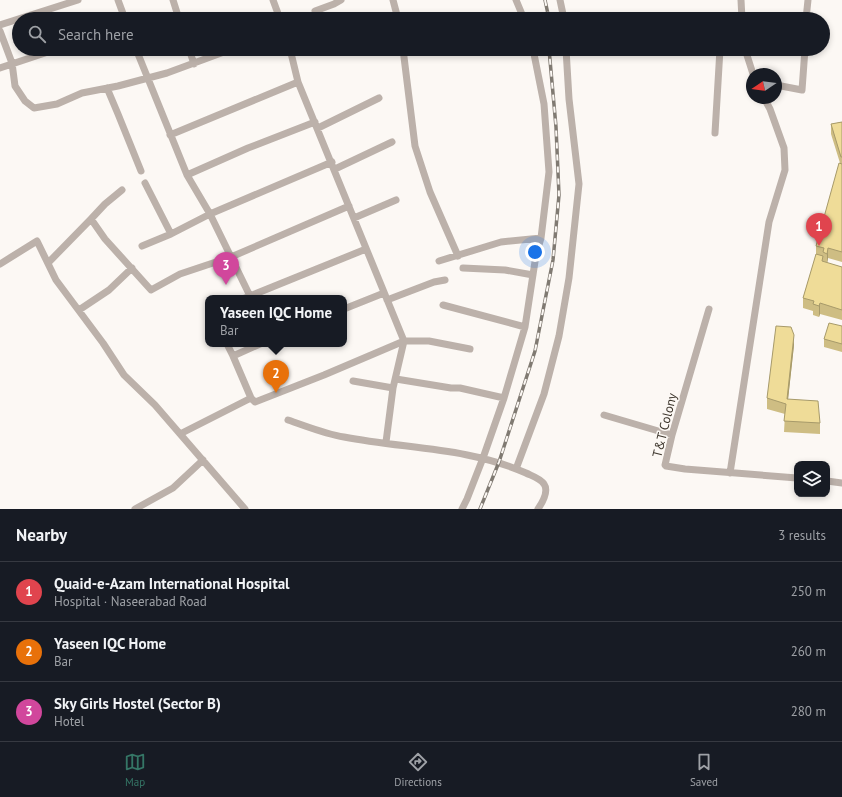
<!DOCTYPE html>
<meta charset="utf-8">
<style>
:root{--surface:#171b24;--page:#242831;--text:#f1f3f6;--muted:#9ea1a6;--line:#363941;--accent:#357666}
body{margin:0;font-family:"PT Sans",sans-serif;background:var(--page);color:var(--text)}
.controls{position:absolute;right:12px;bottom:12px;display:grid;overflow:hidden;border-radius:8px;box-shadow:0 2px 6px #0003}
.controls button{width:36px;height:36px;display:grid;place-items:center;padding:0;border:0;border-bottom:1px solid var(--line);background:var(--surface);color:var(--text);font:20px sans-serif}
.compass{position:absolute;left:746px;top:68px;width:36px;height:36px;border-radius:50%;background:var(--surface);box-shadow:0 2px 6px #0003;rotate:257deg}
.you{position:absolute;left:535px;top:252px;width:14px;height:14px;margin:-10px;border:3px solid #fff;border-radius:50%;background:#1a73e8;box-shadow:0 0 0 6px #1a73e833}
.badge{display:grid;place-items:center;width:26px;height:26px;border-radius:50%;background:var(--accent);color:#fff;font-size:13px;font-weight:700}
.pin{position:absolute;translate:-50% -33px;filter:drop-shadow(0 1px 2px #0008)}
.pin::after{content:'';position:absolute;top:21px;width:14px;height:12px;background:inherit;clip-path:polygon(0 0,100% 0,50% 100%)}
.popup{position:absolute;left:205px;top:295px;width:142px;height:52px;box-sizing:border-box;display:grid;place-content:center;border-radius:8px;background:var(--surface);filter:drop-shadow(0 1px 3px #0005);font-size:13px;white-space:nowrap;color:var(--muted)}
.popup b{font-size:15px;color:var(--text)}
.popup::after{content:'';position:absolute;left:50%;top:100%;margin-left:-8px;border:8px solid transparent;border-top-color:var(--surface)}
.list{margin:0;padding:0;list-style:none}
h2{display:flex;justify-content:space-between;align-items:center;height:52px;margin:0;padding:0 16px;font-size:17px}
h2 small{font-size:13px;font-weight:400;color:var(--muted)}
.list li{display:grid;grid-template-columns:26px 1fr auto;gap:12px;align-items:center;box-sizing:border-box;height:60px;padding:0 16px;border-top:1px solid var(--line)}
.list b{display:block;font-size:15px;white-space:nowrap}
.list p{margin:0;font-size:13px;white-space:nowrap;color:var(--muted)}
.list em{font-size:13px;font-style:normal;color:var(--muted)}
.icon{flex:none;width:22px;height:22px;fill:none;stroke:currentColor;stroke-width:2;stroke-linecap:round;stroke-linejoin:round}
.map{position:relative;flex:none;width:842px;height:509px;overflow:hidden}
.search{position:absolute;background:var(--surface);box-shadow:0 2px 6px #0003;left:12px;right:12px;top:12px;height:44px;display:flex;align-items:center;gap:10px;box-sizing:border-box;padding:0 14px;border-radius:22px;color:var(--muted);font-size:15px}
.sheet{height:232px;background:var(--surface)}
nav{display:flex;justify-content:space-around;align-items:center;box-sizing:border-box;height:56px;border-top:1px solid var(--line);background:var(--surface);font-size:11px;color:var(--muted)}
nav a{display:grid;justify-items:center;gap:2px}
nav .on{color:var(--accent)}
.map>svg:first-child{display:block}
.lines{fill:none;stroke-linecap:round;stroke-linejoin:round}
.street{stroke:#bcb1aa;stroke-width:7}
.rail-casing{stroke:#807a72;stroke-width:3.5}
.rail{stroke:#fcf8f4;stroke-width:2;stroke-dasharray:6;stroke-linecap:butt}
.wall{fill:#cebd83}
.shaded-wall{fill:#a79a6a}
.building{fill:#efdc98;stroke:#a79a6a}
.labels{text-anchor:middle;stroke-width:3;stroke-linejoin:round;paint-order:stroke}
.street-label{font-size:13px;fill:#3c352b;stroke:#fcf8f4}
</style>
<div class="map">
<svg width="842" height="509" viewBox="0 0 842 509">
<rect width="100%" height="100%" fill="#fcf8f4"/>
<g class="lines">
<path class="street" d="M118 0 125 19
M173 0 179 19
M273 0 280 19
M393 0 398 19
M516 0 524 19
M560 0 564 19
M741 0 742 19
M315 11 334 4 341 0
M727 19 731 17 742 18
M806 19 808 0
M0 25 78 0
M0 31 12 63 15 86 25 101 34 108 57 104 82 93 118 86 167 73 232 49
M136 49 187 175 210 214 250 296
M189 49 194 64
M290 49 298 82 404 341 393 388 386 442
M403 49 415 146 430 192 458 256
M745 49 753 74
M566 51 576 49
M0 68 57 49
M776 85 802 90 805 49
M107 88 118 114 141 171
M318 128 379 98
M715 133 720 49
M170 135 298 82
M335 169 392 142
M187 175 248 148 315 122
M145 183 171 234
M354 218 396 200
M91 219 105 204 122 190
M142 246 171 234 210 214 332 162
M439 261 501 242 541 238
M48 263 91 219 105 239 151 290 180 274 231 257 349 206
M0 264 37 241 56 280 103 343 124 375 155 405 245 509
M463 268 505 270 533 275
M245 298 366 249
M387 300 434 282 445 280
M443 305 525 327
M344 309 384 293
M709 309 672 435 665 465 666 466 685 469 797 478
M79 310 109 290 132 268
M227 344 233 356
M396 379 451 388H460L504 398
M353 381 393 388
M251 398 233 356 260 344
M604 415 672 435
M288 420C306 426 325 434 344 437 406 449 467 447 526 473 532 476 540 478 544 484 549 491 542 503 538 509
M180 434 251 398 255 402 324 375 404 341H429L470 349
M516 469 544 394 559 336 569 278 579 184 569 99 566 49
M730 473 769 222 785 170 784 148 770 109 764 98
M827 481 842 483
M135 509 173 488 203 460
M462 509 467 499 483 458 504 398 525 327 536 255 541 238 549 172 544 104 533 49"/>
<g class="rail-casing">
<path id="rail" d="M545 0 549 19
M480 509 499 462 535 351 553 260 559 195 556 127 549 49"/>
</g>
<use href="#rail" class="rail"/>
</g>
<path class="wall" d="M842 122V262L828 258 827 263 842 267V320L820 314 819 317 813 315V311L803 308V298L816 255V246L840 163 831 134V124Z
M842 326V352L824 347V339Z
M794 345 788 399 820 423V434L784 432 785 414 767 409V398Z"/>
<path class="shaded-wall" d="M828 248V258L827 264V254Z
M820 303V314L819 317V306Z
M794 335V345L787 409V399Z"/>
<path class="building" d="M842 122V157H841L831 124Z
M839 163 842 164V252L828 248 827 254 823 252 824 248 816 246Z
M816 254 823 256 822 261 842 267V310L820 303 819 306 813 304 814 301 803 298Z
M829 323 842 326V344L824 339Z
M776 326 791 327 794 335 787 399 818 401 820 423 784 421 786 404 767 398Z"/>
<g class="labels">
<g class="street-label">
<text transform="translate(664 425) rotate(-76)" y="5">T&amp;T Colony</text>
</g>
</g>
</svg>
<div class="controls">
<button><svg class="icon" aria-label="layers" viewBox="0 0 24 24"><path d="M12 4l9 5-9 5-9-5zM3 14l9 5 9-5"/></svg></button>
</div>
<svg class="compass" viewBox="-18 -18 36 36"><path d="M0-13l5 13h-10z" fill="#e53935"/><path d="M0 13l5-13h-10z" fill="#9ea1a6"/></svg>
<div class="you"></div>
<div class="pin badge" style="left:819px;top:246px;background:#e0444e">1</div>
<div class="pin badge" style="left:276px;top:393px;background:#e8710a">2</div>
<div class="popup"><b>Yaseen IQC Home</b>Bar</div>
<div class="pin badge" style="left:226px;top:285px;background:#d1479c">3</div>
<div class="search"><svg class="icon" aria-label="search" viewBox="0 0 24 24"><circle cx="10" cy="10" r="6"/><path d="M15 15l6 6"/></svg>Search here</div>
</div>
<section class="sheet">
<h2>Nearby<small>3 results</small></h2>
<ul class="list">
<li><span class="badge" style="background:#e0444e">1</span><div><b>Quaid-e-Azam International Hospital</b><p>Hospital · Naseerabad Road</p></div><em>250 m</em></li>
<li><span class="badge" style="background:#e8710a">2</span><div><b>Yaseen IQC Home</b><p>Bar</p></div><em>260 m</em></li>
<li><span class="badge" style="background:#d1479c">3</span><div><b>Sky Girls Hostel (Sector B)</b><p>Hotel</p></div><em>280 m</em></li>
</ul>
</section>
<nav>
<a class="on"><svg class="icon" aria-label="map" viewBox="0 0 24 24"><path d="M3 6l6-2 6 2 6-2v14l-6 2-6-2-6 2zM9 4v14M15 6v14"/></svg>Map</a>
<a><svg class="icon" aria-label="directions" viewBox="0 0 24 24"><path d="M12 3l9 9-9 9-9-9zM9 14v-3h6M13 9l2 2-2 2"/></svg>Directions</a>
<a><svg class="icon" aria-label="saved" viewBox="0 0 24 24"><path d="M7 4h10v16l-5-4-5 4z"/></svg>Saved</a>
</nav>
